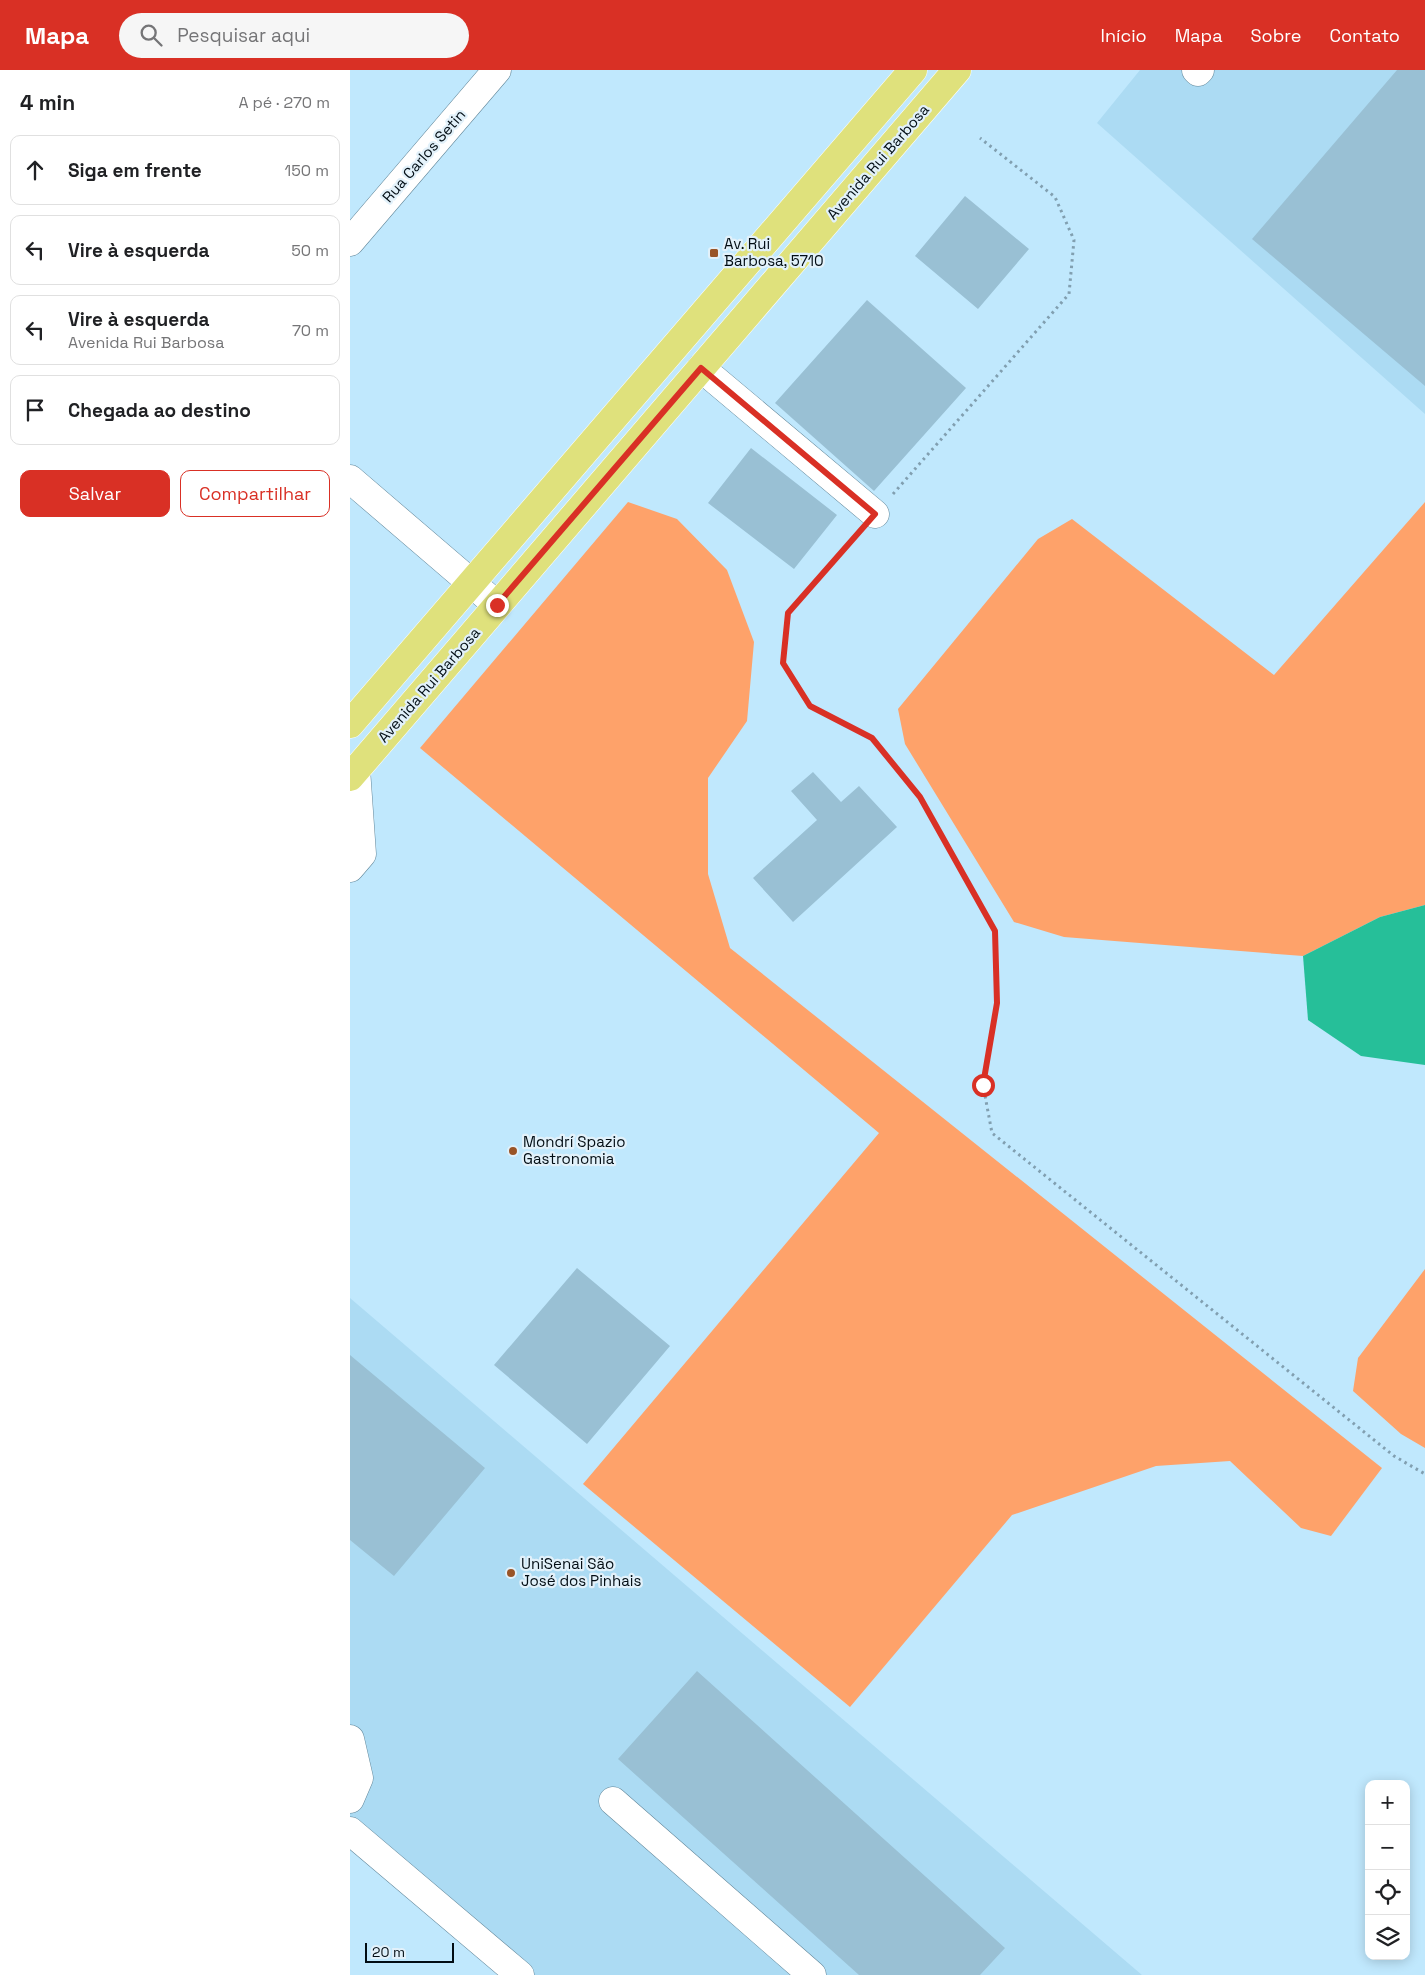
<!DOCTYPE html>
<html lang="pt">
<meta charset="utf-8">
<style>
:root{--surface:#fff;--page:#f6f6f6;--text:#202124;--muted:#757577;--line:#e0e0e0;--accent:#d93025}
body{margin:0;font-family:"Space Grotesk",sans-serif;background:var(--page);color:var(--text)}
.controls{position:absolute;right:15px;bottom:15px;display:grid;overflow:hidden;border-radius:10px;box-shadow:0 2px 12px #0003}
.controls button{width:45px;height:45px;display:grid;place-items:center;padding:0;border:0;border-bottom:1px solid var(--line);background:var(--surface);color:var(--text);font:25px sans-serif}
.scale{position:absolute;left:15px;bottom:12px;width:89px;box-sizing:border-box;padding-left:5px;border:2px solid #020d14;border-top:0;font-size:14px;line-height:18px;white-space:nowrap;color:#020d14;-webkit-text-stroke:4px #e2f1fa;paint-order:stroke}
.stop{position:absolute;width:15px;height:15px;margin:-11px;border:4px solid #d93025;border-radius:50%;background:#fff}
.stop.end{background:#d93025;border-color:#fff;box-shadow:0 1px 5px #0008}
.list{margin:0;padding:0;list-style:none}
h2{display:flex;justify-content:space-between;align-items:center;height:65px;margin:0;padding:0 20px;font-size:21px}
h2 small{font-size:16px;font-weight:400;color:var(--muted)}
.list li{display:grid;grid-template-columns:32px 1fr auto;gap:15px;align-items:center;box-sizing:border-box;height:70px;margin:0 10px 10px;padding:0 10px;border:1px solid var(--line);border-radius:10px}
.list b{display:block;font-size:19px;white-space:nowrap}
.list p{margin:0;font-size:16px;white-space:nowrap;color:var(--muted)}
.list em{font-size:16px;font-style:normal;color:var(--muted)}
.actions{display:flex;gap:10px;padding:15px 20px}
.actions a{flex:1;padding:11px 0;border:1px solid var(--accent);border-radius:10px;text-align:center;font-size:18px;color:var(--accent)}
.actions .main{background:var(--accent);color:#fff}
.icon{flex:none;width:28px;height:28px;fill:none;stroke:currentColor;stroke-width:2;stroke-linecap:round;stroke-linejoin:round}
.map{position:relative;flex:none;width:1075px;height:1905px;overflow:hidden}
header{display:flex;align-items:center;gap:30px;box-sizing:border-box;height:70px;padding:0 25px;background:var(--accent);color:#fff}
header strong{font-size:24px}
nav{display:flex;gap:28px;margin-inline-start:auto;font-size:18px}
.search{width:350px;height:45px;background:var(--page);display:flex;align-items:center;gap:12px;box-sizing:border-box;padding:0 18px;border-radius:28px;color:var(--muted);font-size:19px}
main{display:flex}
aside{flex:1;background:var(--surface)}
.map>svg:first-child{display:block}
.built{fill:#acdbf3}
.green{fill:#fea26a}
.water{fill:#26bf99}
.building{fill:#99c0d4}
.lines{fill:none;stroke-linecap:round;stroke-linejoin:round}
.minor-casing{stroke:#618699;stroke-width:29}
.major-casing{stroke:#fff;stroke-width:29}
.path{stroke:#819fb0;stroke-width:3;stroke-dasharray:2.5 4;stroke-linecap:butt}
.minor{stroke:#fff;stroke-width:28}
.major{stroke:#dfe17c;stroke-width:28}
.route{stroke:#d93025;stroke-width:6}
.poi-dot{fill:#995427;stroke:#e2f1fa;stroke-width:2}
.labels{text-anchor:middle;stroke-width:4.5;stroke-linejoin:round;paint-order:stroke}
.street-label{font-size:15px;fill:#020d14;stroke:#e2f1fa}
.poi-label{font-size:15px;fill:#020d14;stroke:#e2f1fa;text-anchor:start}
</style>
<header>
<strong>Mapa</strong>
<div class="search"><svg class="icon" aria-label="search" viewBox="0 0 24 24"><circle cx="10" cy="10" r="6"/><path d="M15 15l6 6"/></svg>Pesquisar aqui</div>
<nav><a>Início</a><a>Mapa</a><a>Sobre</a><a>Contato</a></nav>
</header>
<main>
<aside>
<h2>4 min<small>A pé · 270 m</small></h2>
<ul class="list">
<li><svg class="icon" aria-label="ahead" viewBox="0 0 24 24"><path d="M12 20V5M6 11l6-6 6 6"/></svg><div><b>Siga em frente</b></div><em>150 m</em></li>
<li><svg class="icon" aria-label="left" viewBox="0 0 24 24"><path d="M17 20v-9H6M10 6l-5 5 5 5"/></svg><div><b>Vire à esquerda</b></div><em>50 m</em></li>
<li><svg class="icon" aria-label="left" viewBox="0 0 24 24"><path d="M17 20v-9H6M10 6l-5 5 5 5"/></svg><div><b>Vire à esquerda</b><p>Avenida Rui Barbosa</p></div><em>70 m</em></li>
<li><svg class="icon" aria-label="arrive" viewBox="0 0 24 24"><path d="M6 21V4h12l-3 4 3 4H6"/></svg><div><b>Chegada ao destino</b></div></li>
</ul>
<div class="actions"><a class="main">Salvar</a><a>Compartilhar</a></div>
</aside>
<div class="map">
<svg width="1075" height="1905" viewBox="0 0 1075 1905">
<rect width="100%" height="100%" fill="#c0e8fd"/>
<path class="built" d="M790 0H1075V344L747 53Z
M0 1228 792 1905H149L0 1778Z"/>
<path class="green" d="M278 432 327 449 377 500 404 572 397 651 358 708V804L380 878 1032 1398 981 1466 951 1458 880 1391 806 1396 662 1445 500 1637 233 1414 529 1063 70 678Z
M1075 432V835L1030 847 953 886 714 867 664 852 555 674 548 639 688 469 722 449 924 605Z
M1075 1199V1378L1051 1364 1003 1321 1008 1288Z"/>
<path class="water" d="M1075 835V995L1011 986 958 950 953 886 1030 847Z"/>
<path class="building" d="M1047 0H1075V316L902 169Z
M615 126 679 179 628 239 565 186Z
M517 230 616 318 524 421 425 333Z
M401 378 487 445 444 499 358 433Z
M463 702 491 732 509 716 547 757 443 852 403 808 467 750 441 721Z
M227 1198 320 1276 237 1374 144 1295Z
M0 1285 135 1398 44 1506 0 1470Z
M347 1601 655 1878 630 1905H509L268 1689Z"/>
<g class="lines">
<g class="minor-casing">
<path id="minor" d="M846 0 848 2 850 0
M0 172 147 0
M351 298 525 444
M0 409 147 535
M0 798 12 784 6 699
M0 1669 9 1708 0 1729
M263 1731 462 1905
M0 1761 170 1905"/>
</g>
<g class="major-casing">
<path id="major" d="M0 654 563 0
M0 707 607 0"/>
</g>
<path class="path" d="M543 424 719 224 724 170 705 127 630 68
M506 466 438 543 433 593 460 636 522 668 570 727 645 861 647 933 633 1015 642 1063 1044 1386 1075 1404"/>
<use href="#minor" class="minor"/>
<use href="#major" class="major"/>
</g>
<g class="lines">
<path class="route" d="M147 535 351 298 525 444 438 543 433 593 460 636 522 668 570 727 645 861 647 933 633 1015"/>
</g>
<g class="poi-dot">
<rect x="359" y="178" width="10" height="10" rx="2.5"/>
<circle cx="163" cy="1081" r="5"/>
<circle cx="161" cy="1503" r="5"/>
</g>
<g class="labels">
<g class="street-label">
<text transform="translate(74 86) rotate(-49)" y="5">Rua Carlos Setin</text>
<text transform="translate(528 92) rotate(-49)" y="5">Avenida Rui Barbosa</text>
<text transform="translate(79 615) rotate(-49)" y="5">Avenida Rui Barbosa</text>
</g>
<g class="poi-label">
<text x="374" y="179">Av. Rui<tspan x="374" dy="17">Barbosa, 5710</tspan></text>
<text x="173" y="1077">Mondrí Spazio<tspan x="173" dy="17">Gastronomia</tspan></text>
<text x="171" y="1499">UniSenai São<tspan x="171" dy="17">José dos Pinhais</tspan></text>
</g>
</g>
</svg>
<div class="controls">
<button>+</button>
<button>−</button>
<button><svg class="icon" aria-label="locate" viewBox="0 0 24 24"><circle cx="12" cy="12" r="6"/><path d="M12 2v4M12 18v4M2 12h4M18 12h4"/></svg></button>
<button><svg class="icon" aria-label="layers" viewBox="0 0 24 24"><path d="M12 4l9 5-9 5-9-5zM3 14l9 5 9-5"/></svg></button>
</div>
<div class="scale">20 m</div>
<div class="stop" style="left:633px;top:1015px"></div>
<div class="stop end" style="left:147px;top:535px"></div>
</div>
</main>
